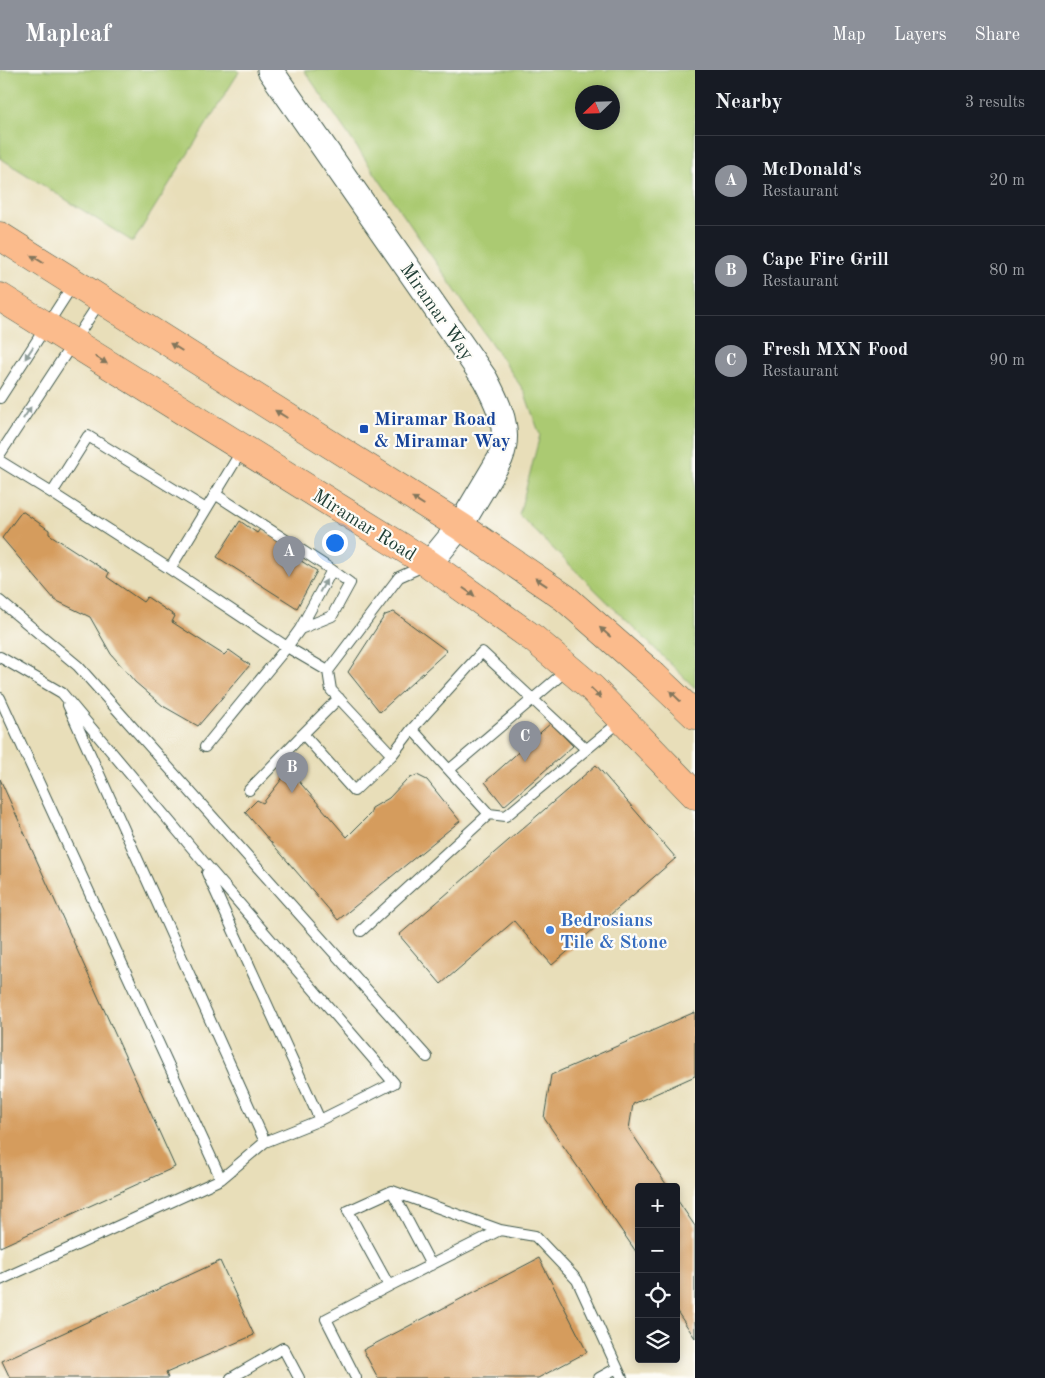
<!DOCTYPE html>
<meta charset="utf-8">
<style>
:root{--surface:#171b24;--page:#20242c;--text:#f1f3f6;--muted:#9ea1a6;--line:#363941;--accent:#8c9099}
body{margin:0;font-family:"Old Standard TT",serif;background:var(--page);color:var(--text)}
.controls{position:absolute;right:15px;bottom:15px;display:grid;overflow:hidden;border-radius:5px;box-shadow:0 2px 8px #0003}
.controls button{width:45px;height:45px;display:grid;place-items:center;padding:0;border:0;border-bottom:1px solid var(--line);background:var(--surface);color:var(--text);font:25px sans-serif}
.compass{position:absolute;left:575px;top:15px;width:45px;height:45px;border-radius:50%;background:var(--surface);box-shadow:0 2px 8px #0003;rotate:247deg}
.you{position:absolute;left:334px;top:472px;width:18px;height:18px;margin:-12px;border:4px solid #fff;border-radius:50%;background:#1a73e8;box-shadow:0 0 0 8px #1a73e833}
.badge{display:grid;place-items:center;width:32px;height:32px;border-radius:50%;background:var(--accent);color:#fff;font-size:16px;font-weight:700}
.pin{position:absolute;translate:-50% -41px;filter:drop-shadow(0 1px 2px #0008)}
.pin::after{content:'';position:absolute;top:26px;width:18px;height:15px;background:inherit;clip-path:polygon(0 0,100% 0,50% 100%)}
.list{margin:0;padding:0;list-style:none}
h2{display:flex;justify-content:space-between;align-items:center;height:65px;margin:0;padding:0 20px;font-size:21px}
h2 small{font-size:16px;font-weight:400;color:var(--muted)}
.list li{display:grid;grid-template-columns:32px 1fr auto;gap:15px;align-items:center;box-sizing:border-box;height:90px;padding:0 20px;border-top:1px solid var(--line)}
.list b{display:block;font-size:19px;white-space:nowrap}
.list p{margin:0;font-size:16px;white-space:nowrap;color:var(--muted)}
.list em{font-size:16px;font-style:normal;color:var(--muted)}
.icon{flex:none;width:28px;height:28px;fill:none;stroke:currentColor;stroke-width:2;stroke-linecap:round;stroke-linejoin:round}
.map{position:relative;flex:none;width:695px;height:1308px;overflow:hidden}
header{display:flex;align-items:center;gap:30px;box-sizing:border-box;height:70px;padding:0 25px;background:var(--accent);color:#fff}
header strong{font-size:24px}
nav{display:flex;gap:28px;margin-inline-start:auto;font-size:18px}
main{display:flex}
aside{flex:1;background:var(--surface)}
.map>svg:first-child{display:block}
.green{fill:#abca72;stroke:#658453;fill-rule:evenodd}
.building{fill:#d59c5d}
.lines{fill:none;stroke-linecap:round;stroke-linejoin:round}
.service-casing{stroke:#3d5548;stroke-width:12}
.tertiary-casing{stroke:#3d5548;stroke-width:27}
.primary-casing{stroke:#3d5548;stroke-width:29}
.service{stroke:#fff;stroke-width:10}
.tertiary{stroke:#fff;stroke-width:25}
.primary{stroke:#fbbb8c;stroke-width:28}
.oneway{fill:#82765c}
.oneway2{fill:#8f9e9a}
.transit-dot{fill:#1a4fb4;stroke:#fdfcf7;stroke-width:2}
.shop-dot{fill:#3f7fe0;stroke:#fdfcf7;stroke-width:2}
.labels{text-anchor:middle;stroke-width:4.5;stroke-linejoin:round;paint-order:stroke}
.street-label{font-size:19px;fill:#1f3d34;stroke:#fdfcf7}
.transit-label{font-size:19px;font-weight:bold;fill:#164399;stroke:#fdfcf7;text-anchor:start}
.shop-label{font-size:19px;font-weight:bold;fill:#366cbe;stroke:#fdfcf7;text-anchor:start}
</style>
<header>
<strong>Mapleaf</strong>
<nav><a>Map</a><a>Layers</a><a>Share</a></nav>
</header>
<main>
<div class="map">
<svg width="695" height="1308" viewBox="0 0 695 1308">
<rect width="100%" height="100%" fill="#fdfcf7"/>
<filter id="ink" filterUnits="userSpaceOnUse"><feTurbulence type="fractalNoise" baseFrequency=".02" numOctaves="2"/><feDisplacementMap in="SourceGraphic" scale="10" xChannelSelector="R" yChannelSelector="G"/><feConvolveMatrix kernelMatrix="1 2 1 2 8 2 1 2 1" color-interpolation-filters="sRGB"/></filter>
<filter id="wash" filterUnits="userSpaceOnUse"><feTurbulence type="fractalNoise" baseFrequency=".0096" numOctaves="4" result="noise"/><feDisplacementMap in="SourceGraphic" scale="20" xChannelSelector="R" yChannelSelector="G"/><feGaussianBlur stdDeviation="1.12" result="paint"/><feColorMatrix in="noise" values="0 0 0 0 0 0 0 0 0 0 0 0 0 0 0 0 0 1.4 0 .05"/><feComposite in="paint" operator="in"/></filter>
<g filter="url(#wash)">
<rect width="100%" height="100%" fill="#e8deb9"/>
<path class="green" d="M0 0H238L239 2 133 172 0 88Z
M304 0H695V618L519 445 540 365 524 321ZM582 22H612V52H582Z"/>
<g id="blocks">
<path class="building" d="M22 441 49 460V464L109 503 107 507 143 532 147 527 175 546 172 552 224 585 229 580 250 595 198 656 163 636 135 612 111 584 90 547 55 530 2 468Z
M240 451 257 463 260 459 290 476 287 482 317 501 297 538 217 487Z
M394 542 447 581 380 642 348 602 385 545Z
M551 653 573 676 504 736 485 712Z
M596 695 676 788 552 895 514 851 441 914 399 865Z
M289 700 347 767 370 744 372 738 389 728 406 710 417 705 427 710 460 751 338 850 245 742 257 730 263 733Z
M0 709 175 1097 0 1177Z
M695 942V1006L633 1034 629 1059 668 1117H639V1186L544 1048 551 1005Z
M676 1128 695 1156V1268L676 1240Z
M539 1188 587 1282 538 1308H378L363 1280Z
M220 1191 254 1265 166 1303 168 1308H10L2 1291Z"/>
</g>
</g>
<g filter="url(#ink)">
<use href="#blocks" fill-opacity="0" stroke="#3d5548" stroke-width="1"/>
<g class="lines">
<g class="service-casing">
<path id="service" d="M0 328 74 213
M242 380 170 499 287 577 328 601
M0 384 101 230
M0 391 52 423 170 499
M52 423 88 366 206 439
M426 495 399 507 328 601 331 620 392 685 412 659 449 700 567 600
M0 531 78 596 427 987
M300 559 332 546 350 513 332 500
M0 587 62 623 202 790 394 1013 320 1050 265 1072 221 1109 0 628
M339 628 303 664 354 721 392 685
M68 635 265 1072
M412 659 482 582 586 679
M205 677 287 577 300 559 332 500 215 424
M449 700 489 744 506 746 622 650
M249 720 303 664
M207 803 320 1050
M361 861 489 744
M392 1121 431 1195
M500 1160 389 1216 348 1141 392 1121 500 1160 535 1166 577 1210 622 1308
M0 1210 221 1109
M231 1308 283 1278 299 1308
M356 1308 326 1249 389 1216
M599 1308 617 1298"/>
</g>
<g class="tertiary-casing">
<path id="tertiary" d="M270 0 485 309C498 334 512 360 500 389L460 456 429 494"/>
</g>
<g class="primary-casing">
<path id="primary" d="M0 166 460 456 565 528 654 606 695 645
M0 227 429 494 534 569 592 618 695 725"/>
</g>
<use href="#service" class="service"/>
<use href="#tertiary" class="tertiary"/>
<use href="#primary" class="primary"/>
</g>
<defs><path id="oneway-solid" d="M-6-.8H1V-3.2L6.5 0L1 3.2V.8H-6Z" transform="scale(1.25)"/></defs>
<g class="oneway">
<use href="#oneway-solid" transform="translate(37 189) rotate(-148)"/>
<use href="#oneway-solid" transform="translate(176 277) rotate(-148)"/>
<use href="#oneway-solid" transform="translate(101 290) rotate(32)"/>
<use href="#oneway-solid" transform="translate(281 344) rotate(-148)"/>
<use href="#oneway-solid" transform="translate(418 431) rotate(-148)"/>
<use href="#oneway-solid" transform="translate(541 512) rotate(-146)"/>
<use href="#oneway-solid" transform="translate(469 522) rotate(35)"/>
<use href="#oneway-solid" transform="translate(605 562) rotate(-139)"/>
<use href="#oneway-solid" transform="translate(596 623) rotate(45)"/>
<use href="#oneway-solid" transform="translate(675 626) rotate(-136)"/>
</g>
<g class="oneway2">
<use href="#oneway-solid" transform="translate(29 283) rotate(123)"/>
<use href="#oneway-solid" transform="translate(27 343) rotate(-57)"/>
<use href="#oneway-solid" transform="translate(323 516) rotate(-61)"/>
</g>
</g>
<rect class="transit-dot" x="359" y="354" width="10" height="10" rx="2.5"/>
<circle class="shop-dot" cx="550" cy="860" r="5"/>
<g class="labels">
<g class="street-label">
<text transform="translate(438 241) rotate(55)" y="7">Miramar Way</text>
<text transform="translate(365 454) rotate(32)" y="7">Miramar Road</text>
</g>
<g class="transit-label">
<text x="374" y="355">Miramar Road<tspan x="374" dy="22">&amp; Miramar Way</tspan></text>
</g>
<g class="shop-label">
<text x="560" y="856">Bedrosians<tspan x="560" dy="22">Tile &amp; Stone</tspan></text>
</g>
</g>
</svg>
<div class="controls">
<button>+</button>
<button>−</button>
<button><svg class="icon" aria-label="locate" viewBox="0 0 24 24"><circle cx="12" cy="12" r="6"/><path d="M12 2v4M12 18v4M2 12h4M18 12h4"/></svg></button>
<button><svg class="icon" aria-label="layers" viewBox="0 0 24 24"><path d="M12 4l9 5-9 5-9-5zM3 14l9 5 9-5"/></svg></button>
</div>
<svg class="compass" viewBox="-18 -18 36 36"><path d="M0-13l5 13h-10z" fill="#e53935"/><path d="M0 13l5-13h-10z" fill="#9ea1a6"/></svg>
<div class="you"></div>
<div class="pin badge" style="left:289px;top:507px">A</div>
<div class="pin badge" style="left:292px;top:723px">B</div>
<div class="pin badge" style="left:525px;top:692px">C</div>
</div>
<aside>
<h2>Nearby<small>3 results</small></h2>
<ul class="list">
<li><span class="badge">A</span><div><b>McDonald's</b><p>Restaurant</p></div><em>20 m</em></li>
<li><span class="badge">B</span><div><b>Cape Fire Grill</b><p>Restaurant</p></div><em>80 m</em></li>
<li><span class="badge">C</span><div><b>Fresh MXN Food</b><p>Restaurant</p></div><em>90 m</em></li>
</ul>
</aside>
</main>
